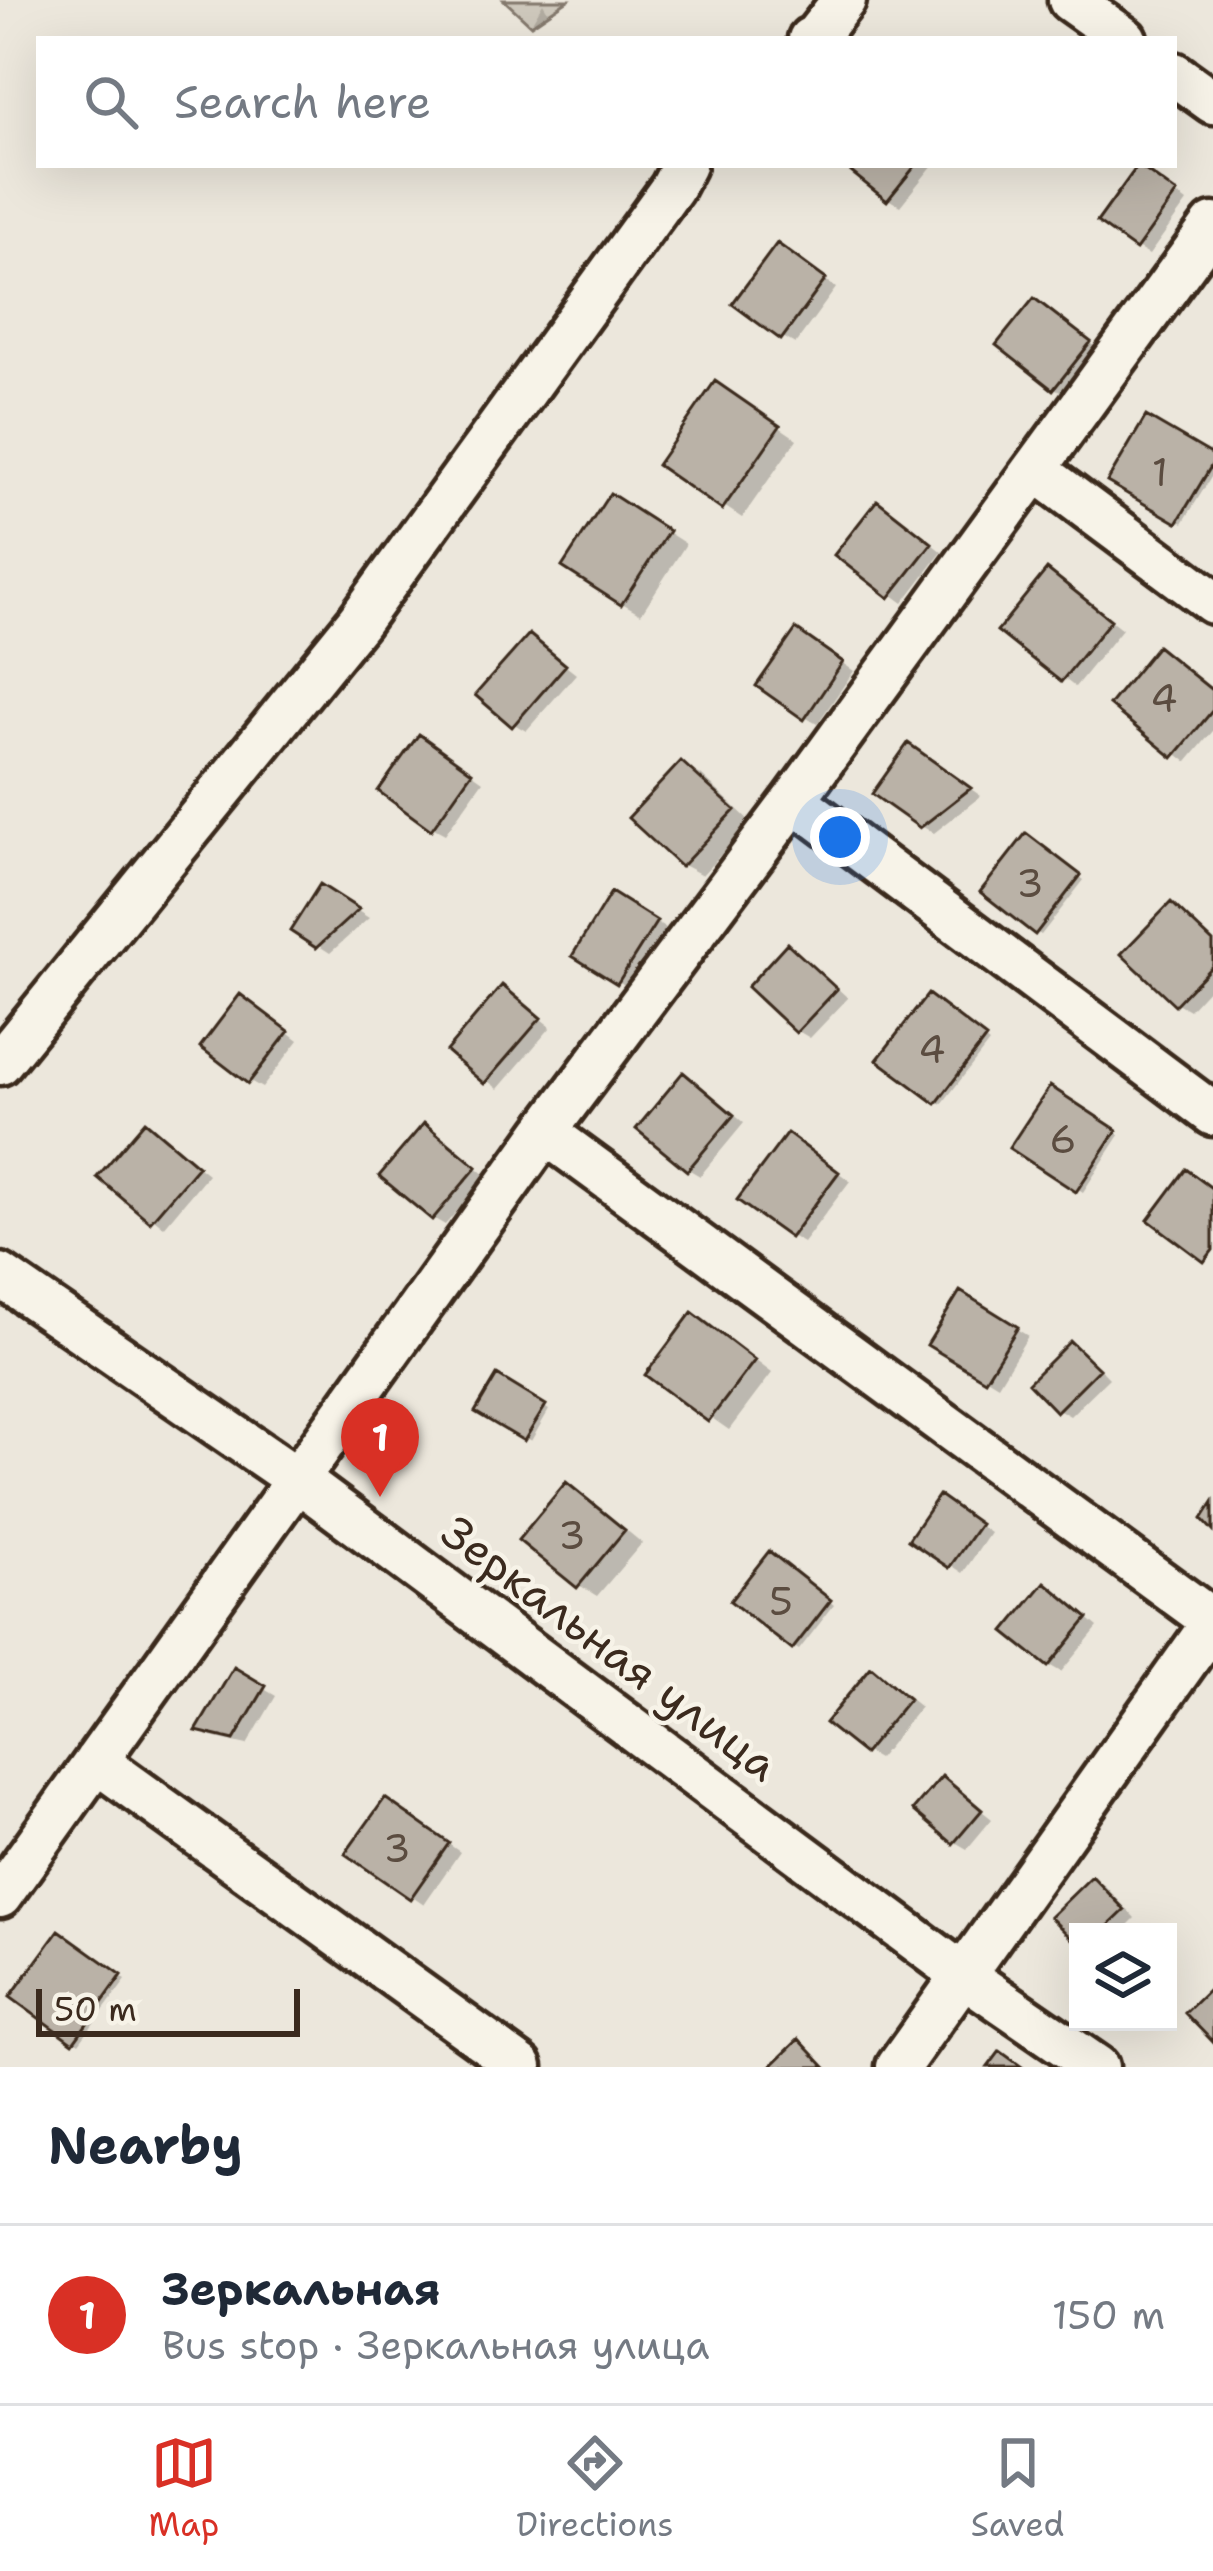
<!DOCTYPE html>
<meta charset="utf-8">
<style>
:root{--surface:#fff;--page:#f6f6f7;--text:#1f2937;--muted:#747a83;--line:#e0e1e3;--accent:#d93025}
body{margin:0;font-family:"Shantell Sans",sans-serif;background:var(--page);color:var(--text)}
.controls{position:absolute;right:36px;bottom:36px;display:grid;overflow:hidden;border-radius:0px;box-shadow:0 12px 48px #0002}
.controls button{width:108px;height:108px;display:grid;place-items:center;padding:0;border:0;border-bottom:3px solid var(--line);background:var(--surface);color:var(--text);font:60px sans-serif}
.scale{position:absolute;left:36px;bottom:30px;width:264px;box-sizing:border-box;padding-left:12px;border:6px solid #3b2a1e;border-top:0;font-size:33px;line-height:42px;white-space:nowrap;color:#3b2a1e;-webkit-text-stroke:9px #f7f3e8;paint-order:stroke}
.you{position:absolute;left:840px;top:837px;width:42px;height:42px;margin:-30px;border:9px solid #fff;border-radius:50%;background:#1a73e8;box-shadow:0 0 0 18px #1a73e833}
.badge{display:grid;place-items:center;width:78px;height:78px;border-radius:50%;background:var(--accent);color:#fff;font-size:39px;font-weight:700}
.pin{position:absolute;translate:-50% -99px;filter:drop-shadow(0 3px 6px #0008)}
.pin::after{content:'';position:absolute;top:63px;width:42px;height:36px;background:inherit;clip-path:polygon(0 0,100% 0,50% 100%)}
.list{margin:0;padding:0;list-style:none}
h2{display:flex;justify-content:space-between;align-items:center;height:156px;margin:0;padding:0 48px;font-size:51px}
h2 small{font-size:39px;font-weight:400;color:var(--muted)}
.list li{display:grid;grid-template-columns:78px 1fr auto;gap:36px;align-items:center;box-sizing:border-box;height:180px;padding:0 48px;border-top:3px solid var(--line)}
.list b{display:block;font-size:45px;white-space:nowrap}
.list p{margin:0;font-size:39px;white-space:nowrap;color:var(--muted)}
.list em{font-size:39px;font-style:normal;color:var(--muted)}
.icon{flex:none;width:66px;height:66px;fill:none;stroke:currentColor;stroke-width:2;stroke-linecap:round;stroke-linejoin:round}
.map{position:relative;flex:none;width:1213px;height:2067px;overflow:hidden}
.search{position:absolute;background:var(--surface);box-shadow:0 12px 48px #0002;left:36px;right:36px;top:36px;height:132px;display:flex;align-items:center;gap:30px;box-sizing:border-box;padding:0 42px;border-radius:0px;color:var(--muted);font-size:45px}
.sheet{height:336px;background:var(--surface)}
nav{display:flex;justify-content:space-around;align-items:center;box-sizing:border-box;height:168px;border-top:3px solid var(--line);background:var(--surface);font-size:33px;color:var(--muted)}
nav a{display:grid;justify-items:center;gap:6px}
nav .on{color:var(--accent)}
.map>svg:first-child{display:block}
.forest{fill:url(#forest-firs);stroke:#84796d;stroke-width:3}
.shadow{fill:#0003}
.building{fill:#bab2a7;stroke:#3b2a1e;stroke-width:3}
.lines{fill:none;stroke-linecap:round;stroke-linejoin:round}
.street-casing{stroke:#3b2a1e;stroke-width:51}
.street{stroke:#f7f3e8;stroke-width:42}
.labels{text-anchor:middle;stroke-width:9;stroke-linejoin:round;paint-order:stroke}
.number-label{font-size:39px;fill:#5b4c40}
.street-label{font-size:45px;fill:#3b2a1e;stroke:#f7f3e8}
</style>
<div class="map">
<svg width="1213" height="2067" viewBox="0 0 1213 2067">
<defs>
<pattern id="forest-firs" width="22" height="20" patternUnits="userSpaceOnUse" patternTransform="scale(3)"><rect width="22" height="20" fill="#cec8bc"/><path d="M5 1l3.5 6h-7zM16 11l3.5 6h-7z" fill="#b2aca1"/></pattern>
</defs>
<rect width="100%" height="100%" fill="#ece7dc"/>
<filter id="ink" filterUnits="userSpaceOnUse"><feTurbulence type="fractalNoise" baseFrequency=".00833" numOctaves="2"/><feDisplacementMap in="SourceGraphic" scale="24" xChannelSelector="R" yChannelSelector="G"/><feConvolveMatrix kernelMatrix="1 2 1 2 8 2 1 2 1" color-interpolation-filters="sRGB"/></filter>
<g filter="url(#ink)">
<path class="forest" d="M504 0H568L531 25Z"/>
<path class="shadow" d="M860 165H933L900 206 888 199Z
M1151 176 1187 202 1149 255 1137 248Z
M790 254 836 288 795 344 783 337Z
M1047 309 1101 351 1066 394 1054 388Z
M734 396 797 439 742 518 661 464Z
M1213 459V474L1183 523 1111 481Z
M630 508 686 544 641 614 622 603Z
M890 511 942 552 903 603 838 555Z
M1060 580 1122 629 1075 687 1001 630Z
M529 637 576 674 526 731 514 724Z
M809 640 854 671 817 724 805 717Z
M1213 692V731L1187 762 1113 705Z
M432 745 483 781 445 834 432 827Z
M921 754 981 796 934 833 921 826Z
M682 765 701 775 751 822 702 875 683 865Z
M1032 840 1084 880 1041 935 1036 932Z
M321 888 369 918 330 953 294 930Z
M612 896 668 930 631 989 576 955Z
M1171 906 1184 913 1213 941V984L1189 1010 1177 1003Z
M788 947 800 954 848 998 810 1038 798 1031 751 987Z
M503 989 551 1027 498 1089 450 1051Z
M934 1001 989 1043 942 1104 937 1102Z
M253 1005 299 1040 262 1088 250 1081Z
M696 1083 744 1123 700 1176 688 1169Z
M1051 1090 1120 1135 1083 1192 1014 1147Z
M145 1124 208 1174 164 1227 101 1177Z
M437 1134 487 1176 445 1225 433 1218Z
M800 1144 850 1181 803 1243 791 1236Z
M961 1295 1028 1336 998 1385 931 1344Z
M711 1327 772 1373 729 1430 649 1374Z
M1070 1344 1083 1351 1109 1378 1070 1416 1058 1409Z
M498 1379 549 1410 531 1441 479 1411Z
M567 1486 586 1497 642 1543 597 1596 579 1585Z
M951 1506 990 1533 963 1573 912 1539Z
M774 1558 834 1605 799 1650 794 1647Z
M1058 1593 1098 1627 1061 1672 1049 1665Z
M235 1672 276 1696 247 1745 212 1737 200 1730Z
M884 1678 920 1707 878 1759 866 1752Z
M943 1780 992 1819 967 1849 955 1842Z
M398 1809 460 1852 424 1904 350 1853Z
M1093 1879 1105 1886 1135 1918 1121 1932H1078V1941L1054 1917Z
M60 1934 126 1980 79 2043 14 1997Z"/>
<path class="building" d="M856 165H916L887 201 851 172Z
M1138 165 1177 193 1136 250 1097 222Z
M777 243 826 279 781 340 732 304Z
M1034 298 1091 342 1053 390 996 345Z
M715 381 780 426 722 510 657 465Z
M1146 416 1213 455V463L1177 523 1107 482Z
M610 493 669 531 621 605 562 567Z
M877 500 932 543 889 598 834 555Z
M1047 569 1111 620 1061 682 997 631Z
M796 629 843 662 804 720 756 686Z
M529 634 566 665 512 727 475 695Z
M1157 646 1213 691V710L1173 758 1109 705Z
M419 734 472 772 431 830 378 791Z
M908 743 971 788 920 828 872 794Z
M681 761 735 810 681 867 628 818Z
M1026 833 1081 875 1035 935 980 892Z
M320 884 359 909 316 948 290 931Z
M611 892 657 921 617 984 572 956Z
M1171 902 1213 942V965L1175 1005 1121 954Z
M787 943 837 989 796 1033 747 987Z
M502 985 541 1018 484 1084 446 1051Z
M240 994 289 1031 248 1084 200 1047Z
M928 994 986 1038 936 1104 877 1060Z
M683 1072 734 1115 687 1171 636 1129Z
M1050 1086 1117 1130 1076 1192 1009 1148Z
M145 1121 198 1166 150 1222 97 1177Z
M424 1123 477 1167 432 1220 379 1176Z
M787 1133 839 1172 790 1238 737 1200Z
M1186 1169 1213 1189V1250L1204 1262 1148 1220Z
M960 1291 1018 1327 985 1380 927 1345Z
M692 1312 755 1360 708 1422 645 1375Z
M1070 1341 1099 1369 1056 1412 1028 1383Z
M497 1375 546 1405 524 1441 475 1412Z
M566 1482 625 1530 577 1588 518 1540Z
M939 1495 980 1524 949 1568 908 1540Z
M1213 1502V1531L1202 1519Z
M769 1551 831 1600 792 1650 730 1601Z
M1045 1582 1088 1618 1048 1667 1004 1632Z
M234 1667 266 1686 234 1740 196 1731Z
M871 1667 909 1699 864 1754 825 1723Z
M942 1776 982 1810 953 1844 913 1810Z
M385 1798 449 1843 410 1899 345 1854Z
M1092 1876 1125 1910 1102 1932H1078V1945L1050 1917Z
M59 1930 122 1975 73 2043 10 1997Z
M1213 1986V2042L1185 2013Z
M799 2039 825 2067H770Z
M1000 2051 1022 2067H988Z"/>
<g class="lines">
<g class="street-casing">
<path id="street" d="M1070 0 1125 39
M810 39 815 37 844 0
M1174 74 1213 102
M1036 470 1213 602
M794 800 1213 1114
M0 1063 358 622 672 188 684 165
M545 1132 1213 1621
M0 1275 298 1480 963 1975 1097 2067
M96 1761 521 2067
M0 1896 545 1132 794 800 1213 225
M898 2067 1213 1623"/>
</g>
<use href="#street" class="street"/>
</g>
</g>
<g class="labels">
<g class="number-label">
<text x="1160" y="486">1</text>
<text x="1164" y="712">4</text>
<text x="1030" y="897">3</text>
<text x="932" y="1063">4</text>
<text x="1063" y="1153">6</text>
<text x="572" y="1549">3</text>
<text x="781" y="1615">5</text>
<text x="397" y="1862">3</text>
</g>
<g class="street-label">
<text transform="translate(610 1648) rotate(37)" y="16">Зеркальная улица</text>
</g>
</g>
</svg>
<div class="controls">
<button><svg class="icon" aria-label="layers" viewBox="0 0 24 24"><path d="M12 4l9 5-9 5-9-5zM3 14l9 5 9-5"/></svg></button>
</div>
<div class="scale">50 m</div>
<div class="you"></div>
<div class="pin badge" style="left:380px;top:1497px">1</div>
<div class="search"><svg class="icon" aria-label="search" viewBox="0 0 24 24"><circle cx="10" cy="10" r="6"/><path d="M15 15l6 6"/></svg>Search here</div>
</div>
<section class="sheet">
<h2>Nearby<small></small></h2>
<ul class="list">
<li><span class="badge">1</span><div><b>Зеркальная</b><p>Bus stop · Зеркальная улица</p></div><em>150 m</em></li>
</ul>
</section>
<nav>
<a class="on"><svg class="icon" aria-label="map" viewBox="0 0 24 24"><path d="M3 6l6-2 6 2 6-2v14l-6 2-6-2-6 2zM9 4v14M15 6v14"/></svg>Map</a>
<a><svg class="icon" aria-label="directions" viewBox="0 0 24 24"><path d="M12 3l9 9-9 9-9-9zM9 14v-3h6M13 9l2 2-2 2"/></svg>Directions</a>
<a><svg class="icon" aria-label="saved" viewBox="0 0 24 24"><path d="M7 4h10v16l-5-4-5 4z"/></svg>Saved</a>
</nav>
